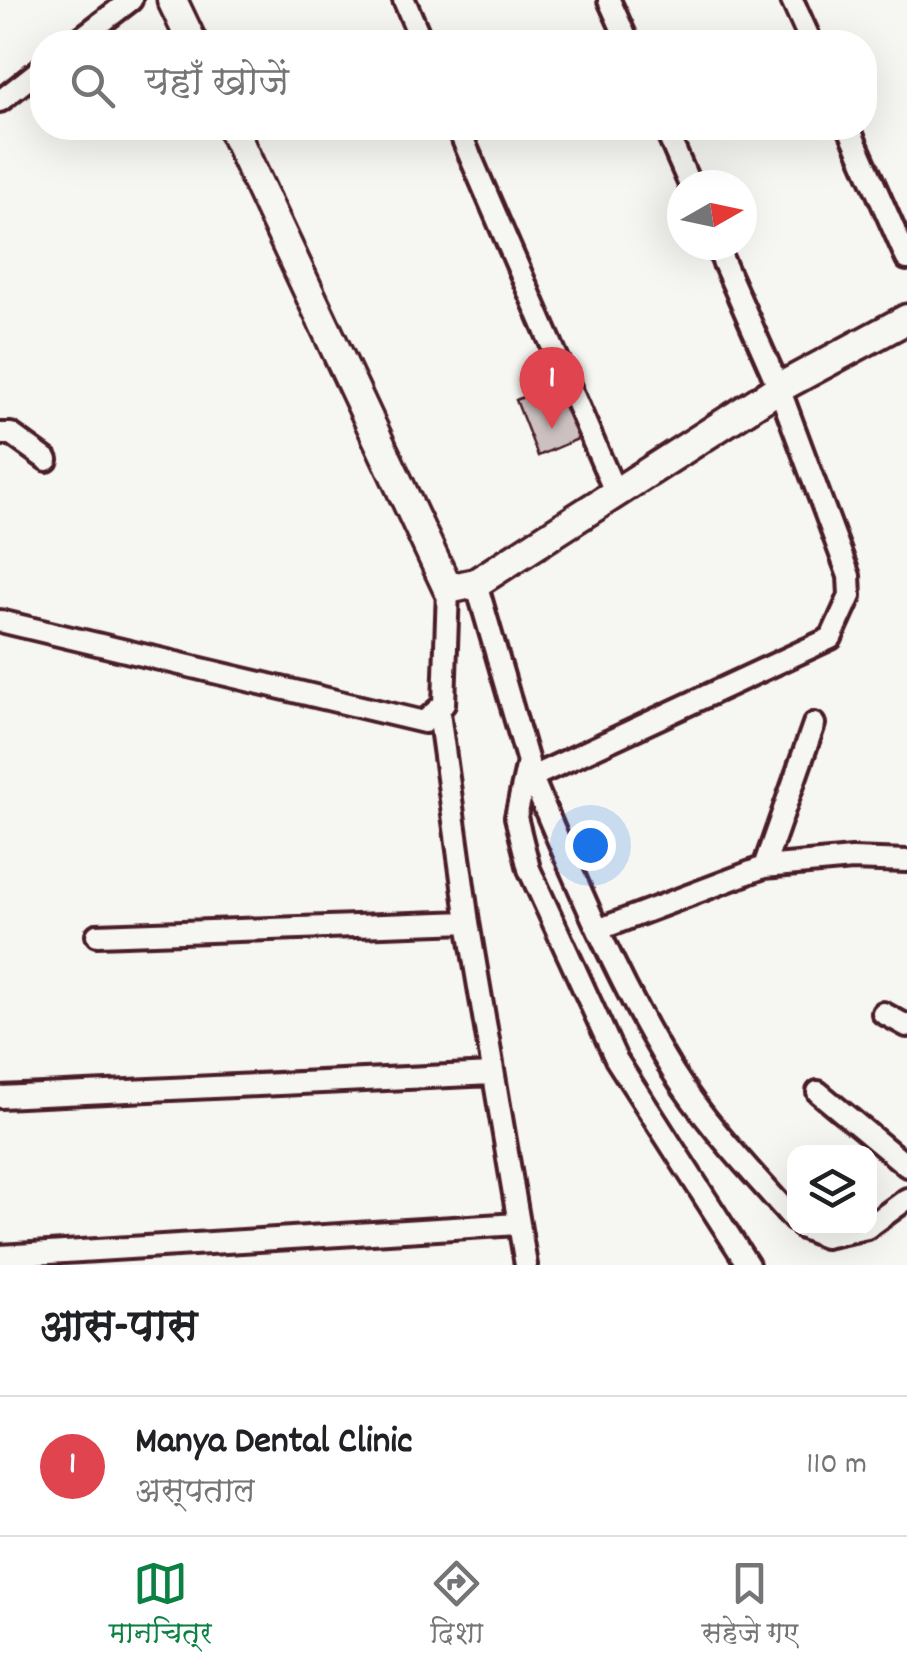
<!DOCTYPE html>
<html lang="hi">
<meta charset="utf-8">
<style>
:root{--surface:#fff;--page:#f2f2f2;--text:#202124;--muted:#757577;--line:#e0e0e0;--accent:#0b8043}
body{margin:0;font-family:Dekko,"Playpen Sans Deva",sans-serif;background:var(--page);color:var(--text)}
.controls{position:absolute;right:30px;bottom:30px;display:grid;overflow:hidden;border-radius:20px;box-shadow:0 10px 40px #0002}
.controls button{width:90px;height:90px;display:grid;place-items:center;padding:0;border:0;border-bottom:2px solid var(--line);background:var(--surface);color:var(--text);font:50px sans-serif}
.compass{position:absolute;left:667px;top:170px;width:90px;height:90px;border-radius:50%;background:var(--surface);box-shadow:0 10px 40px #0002;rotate:81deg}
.you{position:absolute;left:590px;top:845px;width:35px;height:35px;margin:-25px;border:8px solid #fff;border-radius:50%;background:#1a73e8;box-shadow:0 0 0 15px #1a73e833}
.badge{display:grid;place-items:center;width:65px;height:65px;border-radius:50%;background:var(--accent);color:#fff;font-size:32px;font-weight:700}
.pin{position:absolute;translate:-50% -82px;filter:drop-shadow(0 2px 5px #0008)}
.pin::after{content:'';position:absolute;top:52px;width:35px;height:30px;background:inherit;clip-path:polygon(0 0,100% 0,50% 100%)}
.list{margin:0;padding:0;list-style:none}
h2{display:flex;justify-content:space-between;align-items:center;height:130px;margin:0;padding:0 40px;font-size:42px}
h2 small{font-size:32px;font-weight:400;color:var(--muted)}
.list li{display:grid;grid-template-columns:65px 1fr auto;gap:30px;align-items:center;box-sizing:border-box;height:140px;padding:0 40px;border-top:2px solid var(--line)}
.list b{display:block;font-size:38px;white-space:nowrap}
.list p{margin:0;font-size:32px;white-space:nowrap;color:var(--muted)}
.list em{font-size:32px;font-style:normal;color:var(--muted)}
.icon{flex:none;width:55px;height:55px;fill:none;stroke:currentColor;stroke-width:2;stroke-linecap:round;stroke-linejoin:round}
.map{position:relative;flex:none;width:907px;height:1265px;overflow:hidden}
.search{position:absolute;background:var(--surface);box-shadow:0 10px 40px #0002;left:30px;right:30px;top:30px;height:110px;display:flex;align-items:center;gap:25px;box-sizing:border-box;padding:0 35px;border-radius:40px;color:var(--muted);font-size:38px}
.sheet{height:270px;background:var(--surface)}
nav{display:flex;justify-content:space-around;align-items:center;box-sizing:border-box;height:140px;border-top:2px solid var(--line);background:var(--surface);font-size:28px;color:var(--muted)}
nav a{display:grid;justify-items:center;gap:5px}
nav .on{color:var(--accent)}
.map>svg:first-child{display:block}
.building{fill:#ccc1c0;stroke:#4a1f2b;stroke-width:2.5}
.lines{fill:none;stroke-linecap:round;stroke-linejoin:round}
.street-casing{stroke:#4a1f2b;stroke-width:28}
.secondary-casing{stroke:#4a1f2b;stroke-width:35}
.street{stroke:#f6f6f2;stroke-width:20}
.secondary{stroke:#f6f6f2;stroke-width:28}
</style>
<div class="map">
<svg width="907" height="1265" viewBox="0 0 907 1265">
<rect width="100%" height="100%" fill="#f6f6f2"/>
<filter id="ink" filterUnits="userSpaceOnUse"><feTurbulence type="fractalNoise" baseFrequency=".01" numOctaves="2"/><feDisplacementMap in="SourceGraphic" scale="20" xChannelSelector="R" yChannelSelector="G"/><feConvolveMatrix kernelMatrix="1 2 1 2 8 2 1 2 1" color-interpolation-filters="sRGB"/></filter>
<g filter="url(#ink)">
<path class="building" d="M557 383 580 438 538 456 516 400Z"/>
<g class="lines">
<g class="street-casing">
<path id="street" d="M404 0 422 42
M609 0 628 42
M792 0 811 42
M76 42 131 0
M0 101 42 68
M458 128 616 494
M665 128 690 185
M849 128 907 259
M0 434H11L47 460
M476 583 528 762 516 817 529 869 616 1059 748 1265
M0 621 424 722 444 704 448 589
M439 713 468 922 526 1265
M528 768C570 868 616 980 673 1072 707 1126 753 1173 794 1220
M532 777 831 638 850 596 849 576 779 388 716 245
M764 867 814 724
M600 929 764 867 852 859 907 861
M97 935 468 922
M883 1013 907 1026
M818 1092 907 1166
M0 1097 492 1074
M870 1226 907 1199
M803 1228 825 1237 867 1228
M0 1256 518 1224"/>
</g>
<g class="secondary-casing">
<path id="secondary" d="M172 0 192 42
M232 128 448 589 476 583 779 388 907 319"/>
</g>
<use href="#street" class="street"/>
<use href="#secondary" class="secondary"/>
</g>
</g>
</svg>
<div class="controls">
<button><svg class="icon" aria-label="layers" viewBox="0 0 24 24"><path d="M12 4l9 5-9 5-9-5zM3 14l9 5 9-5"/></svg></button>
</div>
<svg class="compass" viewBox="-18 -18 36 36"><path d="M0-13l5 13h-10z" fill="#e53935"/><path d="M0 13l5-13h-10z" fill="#757577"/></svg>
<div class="you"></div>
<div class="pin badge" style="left:552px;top:429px;background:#e0444e">1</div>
<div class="search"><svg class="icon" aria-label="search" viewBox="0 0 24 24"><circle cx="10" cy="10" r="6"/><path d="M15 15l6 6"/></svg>यहाँ खोजें</div>
</div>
<section class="sheet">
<h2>आस-पास<small></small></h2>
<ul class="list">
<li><span class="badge" style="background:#e0444e">1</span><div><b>Manya Dental Clinic</b><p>अस्पताल</p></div><em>110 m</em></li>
</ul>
</section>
<nav>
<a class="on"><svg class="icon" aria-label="map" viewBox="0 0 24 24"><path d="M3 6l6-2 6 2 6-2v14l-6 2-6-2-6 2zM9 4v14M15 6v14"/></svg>मानचित्र</a>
<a><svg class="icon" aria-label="directions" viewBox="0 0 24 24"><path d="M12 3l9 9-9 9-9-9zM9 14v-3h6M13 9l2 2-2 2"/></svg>दिशा</a>
<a><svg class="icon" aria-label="saved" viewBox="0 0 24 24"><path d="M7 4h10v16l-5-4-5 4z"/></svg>सहेजे गए</a>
</nav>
